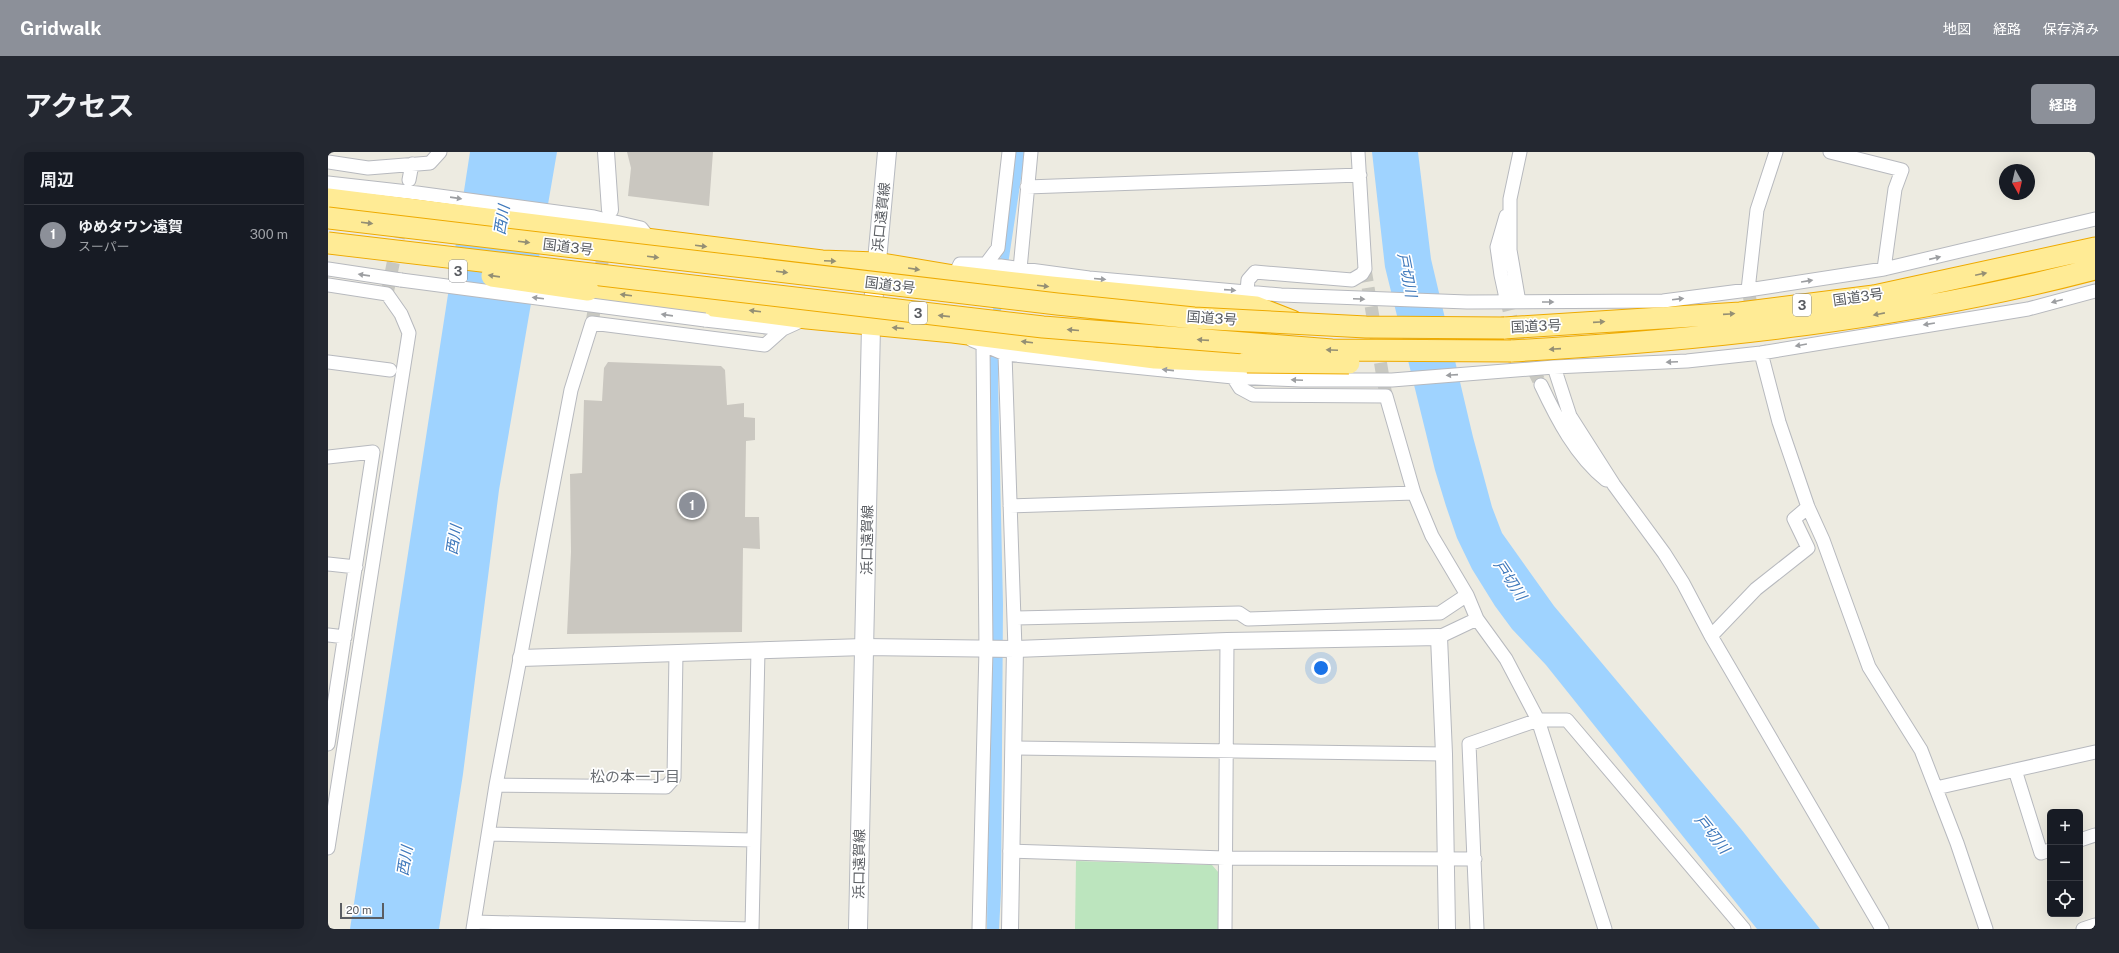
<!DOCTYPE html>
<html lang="ja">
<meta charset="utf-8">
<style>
:root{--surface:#171b24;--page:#242831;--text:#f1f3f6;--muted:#9ea1a6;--line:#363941;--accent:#8c9099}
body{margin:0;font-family:"Public Sans","Noto Sans JP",sans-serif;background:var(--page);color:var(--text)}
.controls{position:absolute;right:12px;bottom:12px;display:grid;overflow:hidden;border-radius:6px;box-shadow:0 4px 16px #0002}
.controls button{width:36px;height:36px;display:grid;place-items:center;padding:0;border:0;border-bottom:1px solid var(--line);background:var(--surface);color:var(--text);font:20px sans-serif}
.compass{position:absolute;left:1671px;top:12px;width:36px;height:36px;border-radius:50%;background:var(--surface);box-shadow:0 4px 16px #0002;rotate:172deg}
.scale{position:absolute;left:12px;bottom:10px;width:44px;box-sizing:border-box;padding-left:4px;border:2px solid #5a5d62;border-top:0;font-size:11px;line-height:14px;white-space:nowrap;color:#5a5d62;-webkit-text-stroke:3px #fff;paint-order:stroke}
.you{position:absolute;left:993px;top:516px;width:14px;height:14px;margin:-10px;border:3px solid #fff;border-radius:50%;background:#1a73e8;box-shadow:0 0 0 6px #1a73e833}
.badge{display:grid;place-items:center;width:26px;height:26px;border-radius:50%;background:var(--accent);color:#fff;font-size:13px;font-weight:700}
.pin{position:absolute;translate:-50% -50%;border:2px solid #fff;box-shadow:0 1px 4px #0006}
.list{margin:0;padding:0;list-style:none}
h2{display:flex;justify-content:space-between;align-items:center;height:52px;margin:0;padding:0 16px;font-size:17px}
h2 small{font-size:13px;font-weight:400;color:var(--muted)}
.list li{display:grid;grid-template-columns:26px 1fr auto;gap:12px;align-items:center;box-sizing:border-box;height:60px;padding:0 16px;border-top:1px solid var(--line)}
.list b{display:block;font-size:15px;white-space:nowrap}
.list p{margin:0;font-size:13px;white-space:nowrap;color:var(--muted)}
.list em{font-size:13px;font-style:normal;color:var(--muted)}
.icon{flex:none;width:22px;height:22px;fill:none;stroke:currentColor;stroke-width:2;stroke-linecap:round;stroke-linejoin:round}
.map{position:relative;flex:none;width:1767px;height:777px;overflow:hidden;border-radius:6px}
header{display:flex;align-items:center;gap:24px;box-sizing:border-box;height:56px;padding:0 20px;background:var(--accent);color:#fff}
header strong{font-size:19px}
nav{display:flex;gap:22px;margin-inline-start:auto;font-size:14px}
.intro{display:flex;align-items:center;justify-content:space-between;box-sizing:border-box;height:96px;padding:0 24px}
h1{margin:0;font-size:28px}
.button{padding:10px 18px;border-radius:6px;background:var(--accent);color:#fff;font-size:14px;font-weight:700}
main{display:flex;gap:24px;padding:0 24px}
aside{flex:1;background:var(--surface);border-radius:6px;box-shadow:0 4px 16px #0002}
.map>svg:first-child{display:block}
.green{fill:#bce5be}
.water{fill:#9fd3ff}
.building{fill:#cac7c0}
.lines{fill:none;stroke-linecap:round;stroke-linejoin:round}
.minor-tunnel{stroke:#c8c8c1;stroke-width:13;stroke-dasharray:13 6;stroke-linecap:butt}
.minor-casing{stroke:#b7b9be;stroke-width:15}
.tertiary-casing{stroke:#b7b9be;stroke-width:18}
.secondary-casing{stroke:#b7bac0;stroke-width:20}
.trunk-casing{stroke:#ea0;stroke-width:23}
.minor{stroke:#fff;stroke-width:13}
.tertiary{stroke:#fff;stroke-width:16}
.secondary{stroke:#fff;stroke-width:18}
.trunk{stroke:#ffeb95;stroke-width:21}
.minor-bridge-casing{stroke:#b7b9be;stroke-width:15;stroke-linecap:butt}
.trunk-bridge-casing{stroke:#ea0;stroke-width:23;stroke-linecap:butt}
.minor-bridge{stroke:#fff;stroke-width:13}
.trunk-bridge{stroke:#ffeb95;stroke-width:21}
.oneway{fill:#9c9ea1}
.oneway2{fill:#948f74}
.labels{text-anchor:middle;stroke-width:3.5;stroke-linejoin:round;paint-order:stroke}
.shield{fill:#fff;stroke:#8c8e91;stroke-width:1}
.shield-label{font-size:13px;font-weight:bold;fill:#5a5d62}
.street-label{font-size:14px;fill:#5a5d62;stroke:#fff}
.water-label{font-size:15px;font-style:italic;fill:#3e78bb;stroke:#fff}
.neighbourhood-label{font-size:15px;fill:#6b6f74;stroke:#fff}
</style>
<header>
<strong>Gridwalk</strong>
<nav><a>地図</a><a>経路</a><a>保存済み</a></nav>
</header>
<div class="intro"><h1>アクセス</h1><a class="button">経路</a></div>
<main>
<aside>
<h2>周辺<small></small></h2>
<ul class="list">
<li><span class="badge">1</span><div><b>ゆめタウン遠賀</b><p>スーパー</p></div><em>300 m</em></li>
</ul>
</aside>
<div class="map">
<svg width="1767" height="777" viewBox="0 0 1767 777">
<rect width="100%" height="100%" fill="#edebe1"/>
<path class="green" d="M748 709 884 713 891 721 890 777H747Z"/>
<path class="water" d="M142 0H229L171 338 135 622 111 777H22Z
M687 0H697L673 159 670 230 675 452 673 740 671 777H659L661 544 658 208Z
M1044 0H1090L1103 107 1145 285 1164 355 1174 381 1226 454 1413 677 1492 777H1429L1218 513 1184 477 1167 454 1144 417 1129 386 1118 354 1107 318 1057 115Z"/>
<path class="building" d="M299 0H385L381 54 300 44 303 16Z
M280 210 393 214 397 218 399 253 416 251V265L427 266V288L418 289 417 365H431L432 397 415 396 414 480 239 482 243 400 242 322 254 321 256 248 274 249 276 216Z"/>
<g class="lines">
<path class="minor-tunnel" d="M1037 117 1058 244
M1420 138 1433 201
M59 142 74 67
M1178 146 1187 182 1213 233
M264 171 277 92"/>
<g class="minor-casing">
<path id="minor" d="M1502 0 1574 18 1567 37 1556 117
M0 10 40 16 102 11 112 0
M81 28 84 12
M0 31 89 41 266 65 313 76 321 86
M699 35 1032 23
M1178 64 1169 95 1173 123 1178 146
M658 112 670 96 681 0
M0 117 73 128
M692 117 703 0
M626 124 632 112H658L761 126 953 143 1139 150 1335 149 1420 138 1556 117 1767 67
M0 133 59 142 73 162 81 181 0 696
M1420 138 1429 58 1448 0
M919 139 920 128 927 120 1024 128 1034 122 1037 117 1030 0
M1191 150 1182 98V47L1192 0
M377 168 455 177
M644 188 677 202 905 225 973 228H1064L1226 215 1359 209 1433 201 1700 157 1767 139
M1433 201 1451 270 1480 355 1495 388 1541 515 1593 598 1629 691 1658 777
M677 202 687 497
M0 210 62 218
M1226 215 1242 264 1286 333 1336 401 1355 431 1383 484 1554 777
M905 225 912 236 925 243 1058 244 1086 341 1104 384 1139 443 1149 467 1178 507 1210 568 1277 777
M1213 233C1229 267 1248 304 1278 328
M0 305 45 300 0 592
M682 354 1086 341
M0 412 28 415
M686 466 911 461 920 467 1112 461 1139 443
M0 483 17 485
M1383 484 1428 437 1480 396 1466 367 1480 355
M1111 485 1149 467
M686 596 1116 602
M1687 618 1713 701 1722 698
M168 633 338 635 346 626 348 501
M1608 636 1767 600
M162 682 425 688
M1752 688 1767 683
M682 699 897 706 1147 707
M146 770 424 777
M145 777 168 633 243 238 264 171 437 193 455 177 477 167
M424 777 430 498
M651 777 658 497 655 193
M897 777 899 489
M1149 777 1141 592 1210 568H1239L1416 777
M1755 777 1767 773"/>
</g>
<g class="tertiary-casing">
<path id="tertiary" d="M278 0 282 58
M193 506 536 495 687 497 899 489 1111 485 1116 602 1119 777
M682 777 687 497"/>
</g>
<g class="secondary-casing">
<path id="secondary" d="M530 777 543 174 559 0"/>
</g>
<g class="trunk-casing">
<path id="trunk" d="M0 47 494 109 548 111 626 124 723 135 928 155 964 169
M260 138 479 166 625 180 827 206 919 210
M1176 176 1412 161 1546 144 1767 96
M1183 199C1379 188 1577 167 1767 117"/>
</g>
<use href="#minor" class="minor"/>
<use href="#tertiary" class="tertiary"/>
<use href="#secondary" class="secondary"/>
<use href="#trunk" class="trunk"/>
<g class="minor-bridge-casing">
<path id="minor-bridge" d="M73 128 377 168"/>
</g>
<g class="trunk-bridge-casing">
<path id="trunk-bridge" d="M0 66 729 152 866 166 1038 175 1176 176
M0 91 715 175 1004 198 1183 199
M164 124 260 138
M919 210 1021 211"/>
</g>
<use href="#minor-bridge" class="minor-bridge"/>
<use href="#trunk-bridge" class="trunk-bridge"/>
</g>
<defs><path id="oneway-solid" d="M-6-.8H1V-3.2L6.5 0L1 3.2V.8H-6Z"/></defs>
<g class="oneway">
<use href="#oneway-solid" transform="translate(128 46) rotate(8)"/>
<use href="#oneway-solid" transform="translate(1607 106) rotate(-13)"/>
<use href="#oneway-solid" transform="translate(36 123) rotate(-172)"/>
<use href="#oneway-solid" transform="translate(772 127) rotate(5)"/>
<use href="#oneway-solid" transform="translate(1479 129) rotate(-9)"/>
<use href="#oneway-solid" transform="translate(902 138) rotate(4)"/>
<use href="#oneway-solid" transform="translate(210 146) rotate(-173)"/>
<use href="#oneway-solid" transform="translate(1031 147) rotate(3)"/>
<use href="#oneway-solid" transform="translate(1350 147) rotate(-7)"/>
<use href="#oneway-solid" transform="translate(1729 149) rotate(165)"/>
<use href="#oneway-solid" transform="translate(1220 150)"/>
<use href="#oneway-solid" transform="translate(339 163) rotate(-172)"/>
<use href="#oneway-solid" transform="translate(1601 172) rotate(171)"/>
<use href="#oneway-solid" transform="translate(1473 193) rotate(170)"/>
<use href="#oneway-solid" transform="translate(1344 210) rotate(177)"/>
<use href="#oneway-solid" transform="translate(840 218) rotate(-174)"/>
<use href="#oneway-solid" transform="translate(1124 223) rotate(176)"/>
<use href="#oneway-solid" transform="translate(969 228) rotate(-178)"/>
</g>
<g class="oneway2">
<use href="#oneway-solid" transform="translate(39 71) rotate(7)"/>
<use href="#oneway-solid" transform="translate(196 90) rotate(7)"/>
<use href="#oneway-solid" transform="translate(373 94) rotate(7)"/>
<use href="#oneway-solid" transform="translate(325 105) rotate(7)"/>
<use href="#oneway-solid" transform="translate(502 109) rotate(2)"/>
<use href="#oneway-solid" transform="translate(586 117) rotate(9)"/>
<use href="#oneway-solid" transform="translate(454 120) rotate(7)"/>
<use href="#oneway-solid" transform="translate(1653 122) rotate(-12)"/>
<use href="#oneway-solid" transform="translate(166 124) rotate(-172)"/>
<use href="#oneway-solid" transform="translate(715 134) rotate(7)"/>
<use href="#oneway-solid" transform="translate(298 143) rotate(-173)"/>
<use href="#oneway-solid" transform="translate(427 159) rotate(-173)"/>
<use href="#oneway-solid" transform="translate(1401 162) rotate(-4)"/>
<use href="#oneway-solid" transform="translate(1551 162) rotate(169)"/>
<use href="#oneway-solid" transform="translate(616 164) rotate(-174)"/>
<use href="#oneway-solid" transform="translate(1271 170) rotate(-4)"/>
<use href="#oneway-solid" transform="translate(570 176) rotate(-175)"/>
<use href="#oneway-solid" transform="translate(745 178) rotate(-175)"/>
<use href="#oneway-solid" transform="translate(875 188) rotate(-176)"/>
<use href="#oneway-solid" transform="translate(699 190) rotate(-173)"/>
<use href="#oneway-solid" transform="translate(1227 197) rotate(176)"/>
<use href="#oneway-solid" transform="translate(1004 198) rotate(-178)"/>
</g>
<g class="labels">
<g class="shield">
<rect x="121" y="108" width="18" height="22" rx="3"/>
<rect x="1465" y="142" width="18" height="22" rx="3"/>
<rect x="581" y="150" width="18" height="22" rx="3"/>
</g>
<g class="shield-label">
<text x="130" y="124">3</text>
<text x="1474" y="158">3</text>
<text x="590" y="166">3</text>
</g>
<g class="street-label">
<text transform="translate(553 65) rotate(-84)" y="5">浜口遠賀線</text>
<text transform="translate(240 95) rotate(7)" y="5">国道3号</text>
<text transform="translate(562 133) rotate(7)" y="5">国道3号</text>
<text transform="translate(1530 145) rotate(-8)" y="5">国道3号</text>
<text transform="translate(884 166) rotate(4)" y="5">国道3号</text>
<text transform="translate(1208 174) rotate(-3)" y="5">国道3号</text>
<text transform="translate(539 388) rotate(-89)" y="5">浜口遠賀線</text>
<text transform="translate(531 712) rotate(-89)" y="5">浜口遠賀線</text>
</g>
<g class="water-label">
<text transform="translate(174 68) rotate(-81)" y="5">西川</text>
<text transform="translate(1079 123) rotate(79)" y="5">戸切川</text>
<text transform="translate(126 388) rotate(-81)" y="5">西川</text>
<text transform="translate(1182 428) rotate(56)" y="5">戸切川</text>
<text transform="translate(1384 682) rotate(51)" y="5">戸切川</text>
<text transform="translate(77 709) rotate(-81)" y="5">西川</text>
</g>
<g class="neighbourhood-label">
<text x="307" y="630">松の本一丁目</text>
</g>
</g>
</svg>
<div class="controls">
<button>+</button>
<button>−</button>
<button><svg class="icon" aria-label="locate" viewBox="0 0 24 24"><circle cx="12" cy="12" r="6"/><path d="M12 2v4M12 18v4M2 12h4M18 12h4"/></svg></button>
</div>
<svg class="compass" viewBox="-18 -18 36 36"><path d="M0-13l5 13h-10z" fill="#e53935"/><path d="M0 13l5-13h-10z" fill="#9ea1a6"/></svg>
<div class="scale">20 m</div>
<div class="you"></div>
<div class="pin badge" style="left:364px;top:353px">1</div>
</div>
</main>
